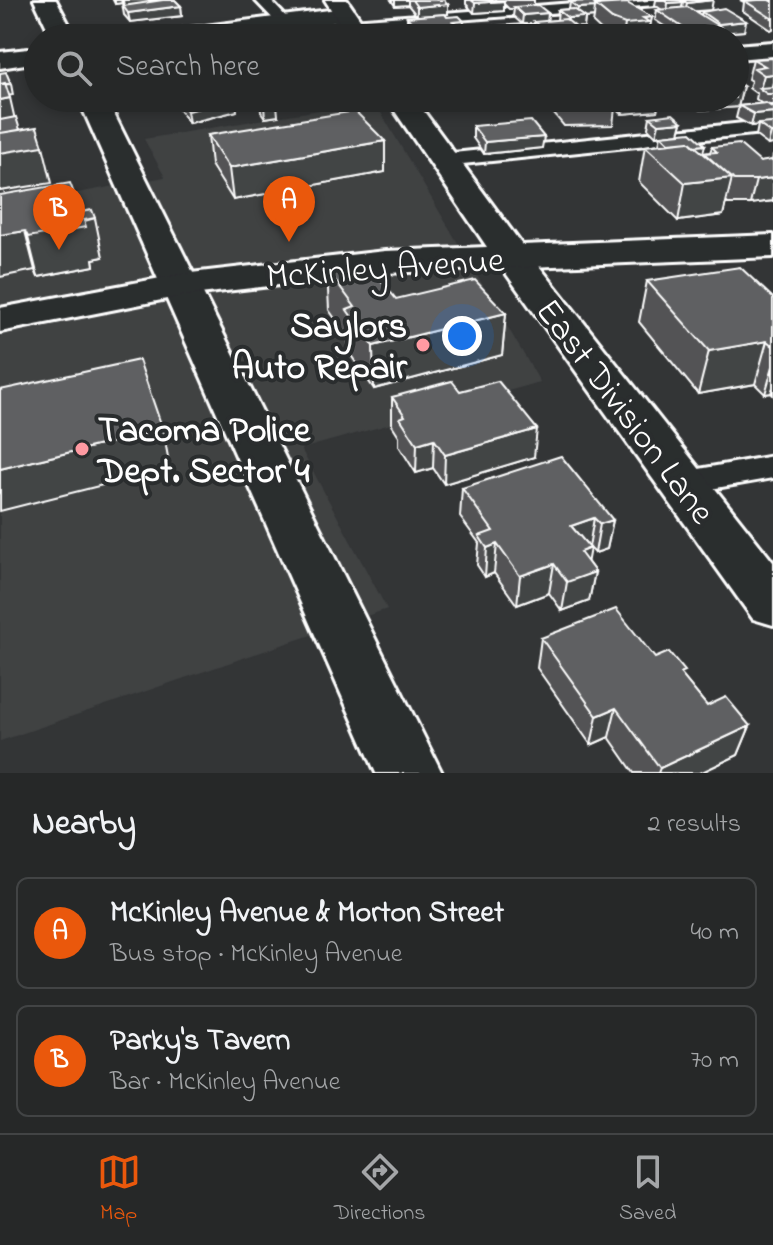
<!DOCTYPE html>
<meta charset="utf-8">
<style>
:root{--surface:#262828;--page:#2e3030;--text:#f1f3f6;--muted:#a4a6a8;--line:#424445;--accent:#ea580c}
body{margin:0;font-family:"Indie Flower",sans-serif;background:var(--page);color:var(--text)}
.you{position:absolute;left:462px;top:336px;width:28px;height:28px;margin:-20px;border:6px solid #fff;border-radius:50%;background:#1a73e8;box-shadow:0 0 0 12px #1a73e833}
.badge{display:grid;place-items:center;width:52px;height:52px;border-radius:50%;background:var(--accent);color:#fff;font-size:26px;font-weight:700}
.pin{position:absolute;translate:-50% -66px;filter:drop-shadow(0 2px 4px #0008)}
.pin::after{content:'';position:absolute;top:42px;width:28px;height:24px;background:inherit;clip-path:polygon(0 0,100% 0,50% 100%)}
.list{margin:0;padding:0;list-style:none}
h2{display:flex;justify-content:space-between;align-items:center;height:104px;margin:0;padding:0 32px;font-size:34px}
h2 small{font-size:26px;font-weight:400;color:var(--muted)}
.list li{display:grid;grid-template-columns:52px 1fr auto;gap:24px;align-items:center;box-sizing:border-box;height:112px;margin:0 16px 16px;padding:0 16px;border:2px solid var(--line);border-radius:12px}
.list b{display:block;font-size:30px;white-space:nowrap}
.list p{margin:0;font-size:26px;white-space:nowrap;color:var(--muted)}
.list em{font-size:26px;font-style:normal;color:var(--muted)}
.icon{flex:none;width:44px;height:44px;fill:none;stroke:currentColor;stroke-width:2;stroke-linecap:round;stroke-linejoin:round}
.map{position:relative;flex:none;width:773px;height:773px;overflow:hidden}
.search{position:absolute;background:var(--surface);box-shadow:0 4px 12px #0003;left:24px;right:24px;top:24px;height:88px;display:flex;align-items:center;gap:20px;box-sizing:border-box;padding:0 28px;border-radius:44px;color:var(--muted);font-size:30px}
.sheet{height:360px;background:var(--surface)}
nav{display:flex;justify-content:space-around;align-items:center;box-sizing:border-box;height:112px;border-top:2px solid var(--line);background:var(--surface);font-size:22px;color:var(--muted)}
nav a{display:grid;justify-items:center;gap:4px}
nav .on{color:var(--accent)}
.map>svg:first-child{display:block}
.built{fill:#404243}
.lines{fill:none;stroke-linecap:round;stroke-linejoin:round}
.lane-casing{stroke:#fff;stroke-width:6}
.street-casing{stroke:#fff;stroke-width:6}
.secondary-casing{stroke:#fff;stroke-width:6}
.lane{fill:#2a2d2e;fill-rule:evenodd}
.street{fill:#2a2d2e;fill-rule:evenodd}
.secondary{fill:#2a2d2e;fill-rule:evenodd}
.wall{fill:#525354;stroke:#fff;stroke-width:2}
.shaded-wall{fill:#424445;stroke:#fff;stroke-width:2}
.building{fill:#5f6162;stroke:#fff;stroke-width:2}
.poi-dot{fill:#ff9aa2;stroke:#2a2d2e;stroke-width:3}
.labels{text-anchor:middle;stroke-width:8;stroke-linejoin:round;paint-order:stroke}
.street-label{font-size:36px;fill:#fff;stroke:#2a2d2e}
.poi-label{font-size:36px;font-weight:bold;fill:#fff;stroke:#2a2d2e;text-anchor:end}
</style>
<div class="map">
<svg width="773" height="773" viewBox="0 0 773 773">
<rect width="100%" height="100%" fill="#333536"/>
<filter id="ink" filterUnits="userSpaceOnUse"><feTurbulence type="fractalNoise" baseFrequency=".0125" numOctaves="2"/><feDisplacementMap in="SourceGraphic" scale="16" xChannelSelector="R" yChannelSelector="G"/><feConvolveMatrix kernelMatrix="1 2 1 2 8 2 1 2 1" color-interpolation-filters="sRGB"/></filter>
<g filter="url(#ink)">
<path class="built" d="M374 101 540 382 301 449 387 609 0 741V207L165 177 144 139Z"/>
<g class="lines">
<g class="lane-casing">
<path id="lane" d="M255 0H270L292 23 290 26H280Z
M613 0H676L669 4 352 28 345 24 352 20Z
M773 120V132L443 166 433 160 443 154Z
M773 456V478L682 494 671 491 666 483 671 475 682 472Z"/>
</g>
<g class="street-casing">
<path id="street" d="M34 0H56L76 38H52Z
M345 8 353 10 356 15 353 20 221 38H154L158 33 166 31Z
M773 42V56L735 59V45Z
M38 48V62L0 68V52Z
M78 98H106L442 773H376Z
M511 244 524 247 773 562V625L753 619 493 255 498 247Z"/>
</g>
<g class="secondary-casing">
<path id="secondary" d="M325 0H347L373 38H349Z
M386 98H414L522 245 773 235V257L385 273 182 296 0 332V308L182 274 385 251 487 247Z"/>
</g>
<use href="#lane" class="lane"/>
<use href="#street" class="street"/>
<use href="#secondary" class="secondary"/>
</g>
<path class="wall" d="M113 0H175L181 6 182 16 130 22 124 15 122 3 115 4Z
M391 0H444L448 14H445L447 17 463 26 479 38H416L407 27V17L417 16 408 5 395 6Z
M466 0H534V5L548 13 547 21 557 20 558 10 569 9 570 2H580L578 0H612L611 3 652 17 648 36H647L646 38H609L593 23 594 17 585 18 584 27 576 28 588 38H541L533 32 539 38H494L493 37 494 26 533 32 534 24H522L513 16 514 9H509L504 4V11L474 13 466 4Z
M656 0H712L711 10 695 11 701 15 702 12 746 21 744 31 719 33 718 38H682L655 20 657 10H662L655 5Z
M740 0H773V29L771 30 743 11 744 2Z
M773 58V105H769L773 144 768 145 756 136 758 125 751 126 736 118 739 106 762 104 756 99 757 94 749 88 751 81 748 79 753 59Z
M743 86 738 107 700 110 685 98H735Z
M178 98 237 111 189 123 179 109Z
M543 98H657L659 100 657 111 622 114 615 108 613 125 564 126 543 101Z
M260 100 278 116 265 118 261 112Z
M650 117 682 122 679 133 703 153 710 152 712 147 760 162 772 161 773 155V201L750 204H728L726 202 723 215 678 221 639 182 645 146 659 144 661 135 656 136 648 128Z
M473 126 542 148 484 154 473 138Z
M208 135 385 141V172L233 200 211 165Z
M0 195 81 212 103 257 93 259 94 266 38 277Z
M327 269 396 299 506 313 502 355 374 389 348 351V337L329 310Z
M647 281 773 298V395L771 393 765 394 755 384 698 394 639 322Z
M460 391 534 457 444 484 433 468 416 473 399 446V436L392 425V397Z
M462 488 613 520 607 549 595 553 589 547 587 561 595 572 589 601 562 611 549 593 517 605 494 573 485 577 477 565 479 543 460 517Z
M541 638 655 658 683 677 707 706 750 726 738 755 700 773H634L609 737 591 745 537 668Z"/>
<path class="shaded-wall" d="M115 0H121L122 3 115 4Z
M123 0H163L124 7Z
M395 0H408V5L395 6Z
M585 0H612L611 3 584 5Z
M627 0H648L627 2Z
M713 0 711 10 685 12 687 3Z
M504 1V11L474 13 475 3Z
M683 2 681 12 667 13 668 3Z
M448 4V14L417 16V7Z
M181 6 182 16 130 22 128 13Z
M595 7 594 17 585 18 584 27 567 28 568 18H576L578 8Z
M548 13 547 23 534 22V24H522L523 15Z
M652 17 648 36H647L646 38H623L625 24 643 18Z
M464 21 463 31 454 27V37L418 38V30L453 22Z
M746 21 744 31 719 33 720 27 718 28 719 24Z
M479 30V38H459V32Z
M773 74V82L770 94 760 89 764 75Z
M11 84 13 95 0 97V85Z
M735 86H743L738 107 700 110 703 98H735Z
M10 98 15 120 0 122V100Z
M236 100 237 111 189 123 187 111Z
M659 100 657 111 622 114 624 103Z
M277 104 278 116 265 118 264 106Z
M773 112V123L751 126 754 114Z
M682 122 679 133 656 136 659 124Z
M771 133H773V144L768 145Z
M0 137 43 146 52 183 0 191Z
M544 137 542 148 484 154 485 142Z
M385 141V172L233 200 229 168Z
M705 145 702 157 674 148Z
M732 178 723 215 678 221 685 183Z
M773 178V201L750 204 756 180Z
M95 218 103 257 93 259 94 266 38 277 28 237Z
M25 231 35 270 0 277V235Z
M506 313 502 355 374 389 373 346Z
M767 341 755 384 698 394 709 351Z
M773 366V387L771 393 765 394Z
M537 429 534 457 444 484 445 455Z
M163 430 170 468 0 511V469Z
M434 439 433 468 416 473 417 444Z
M594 518 589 547 571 526Z
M613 520 607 549 595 553 600 524Z
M497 544 494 573 485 577 487 548Z
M590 548 585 575 595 572 589 601 562 611 567 582 580 552Z
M554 564 549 593 517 605 520 576Z
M616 708 609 737 591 745 597 716Z
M750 726 738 755 700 773H658L660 768Z"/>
<path class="building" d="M163 0H175L181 6 128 13 123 6Z
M412 0H444L448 4 417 7Z
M471 0H503L504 1 475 3Z
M663 0H680L683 2 668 3Z
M683 0H713L687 3Z
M758 0H769L773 2V19L745 1Z
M591 1 597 5H595V7L578 8 570 2Z
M627 3 652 17 643 18 649 22 625 24 612 19 595 5Z
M538 5 548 13 523 15 514 7Z
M688 7 720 27 685 29 657 10Z
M724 8 746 21 719 24 702 12Z
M574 9 585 17 568 18 558 10Z
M445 14 447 17 459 16 464 21 453 22 457 26 475 25 479 30 459 32 454 27 418 30 407 17Z
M566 19 589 38H555L534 22Z
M525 24 539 38H504L494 26Z
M469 35 472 38H436Z
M773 58V74L764 75 754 68 765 66 753 59Z
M6 72 11 84H0V73Z
M735 80 743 86H735Z
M5 83 10 98 0 100V84Z
M773 87V94H767L759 88Z
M178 98H234L236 100 187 111Z
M561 98H610L616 104H567Z
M619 98H657L659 100 624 103Z
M273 99 277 104 264 106 260 100Z
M766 103 773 108V112L754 114 739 106Z
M355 111 385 141 229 168 208 135Z
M673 114 682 122 659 124 650 117Z
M16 117 20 130 0 133V120Z
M531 121 544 137 485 142 473 126Z
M773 123V133H771L758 124Z
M37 127 43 146 0 153V133Z
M691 132 705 145 694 146 689 141 669 143 661 135Z
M689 141 732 178 685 183 645 146Z
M739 144 760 162 771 160 773 162V178L756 180H734L704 153 717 152 712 147Z
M70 183 81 212 92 210 95 218 84 220 86 227 28 237 25 231 0 235V195Z
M740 267 773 298V346L767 341 709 351 647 281Z
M327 269H372L396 299 475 280 506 313 373 346 347 310 355 307Z
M139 360 163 430 0 469V390Z
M452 381 460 391 498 381 537 429 445 455 434 439 417 444 400 418 405 416 392 397Z
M561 456 613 520 600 524 594 518 571 526 590 548 580 552 595 572 567 582 554 564 520 576 497 544 487 548 479 536 493 531 462 488Z
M616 609 655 658 669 652 685 671 680 673 707 706 726 697 750 726 660 768 616 708 597 716 541 638Z"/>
</g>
<g class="poi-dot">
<circle cx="423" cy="345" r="8"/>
<circle cx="82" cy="449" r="8"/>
</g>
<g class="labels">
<g class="street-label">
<text transform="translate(385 266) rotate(-4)" y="13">McKinley Avenue</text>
<text transform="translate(627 410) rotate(53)" y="13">East Division Lane</text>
</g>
<g class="poi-label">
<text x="407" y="337">Saylors<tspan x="407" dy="41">Auto Repair</tspan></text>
<text x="98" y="441" text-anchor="start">Tacoma Police<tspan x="98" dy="41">Dept. Sector 4</tspan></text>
</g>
</g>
</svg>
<div class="you"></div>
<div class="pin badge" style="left:289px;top:242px">A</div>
<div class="pin badge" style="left:59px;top:250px">B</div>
<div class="search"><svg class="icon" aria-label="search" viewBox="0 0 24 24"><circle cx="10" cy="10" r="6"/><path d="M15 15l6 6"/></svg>Search here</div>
</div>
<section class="sheet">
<h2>Nearby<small>2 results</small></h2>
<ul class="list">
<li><span class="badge">A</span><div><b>McKinley Avenue &amp; Morton Street</b><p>Bus stop · McKinley Avenue</p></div><em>40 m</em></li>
<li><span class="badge">B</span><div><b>Parky's Tavern</b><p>Bar · McKinley Avenue</p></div><em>70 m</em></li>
</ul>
</section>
<nav>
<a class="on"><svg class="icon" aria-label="map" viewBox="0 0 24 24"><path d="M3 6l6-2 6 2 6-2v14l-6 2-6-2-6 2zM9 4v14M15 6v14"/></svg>Map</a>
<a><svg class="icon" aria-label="directions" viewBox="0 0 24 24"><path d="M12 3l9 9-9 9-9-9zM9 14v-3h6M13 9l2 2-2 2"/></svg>Directions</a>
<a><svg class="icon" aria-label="saved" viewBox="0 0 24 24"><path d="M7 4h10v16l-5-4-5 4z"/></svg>Saved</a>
</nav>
